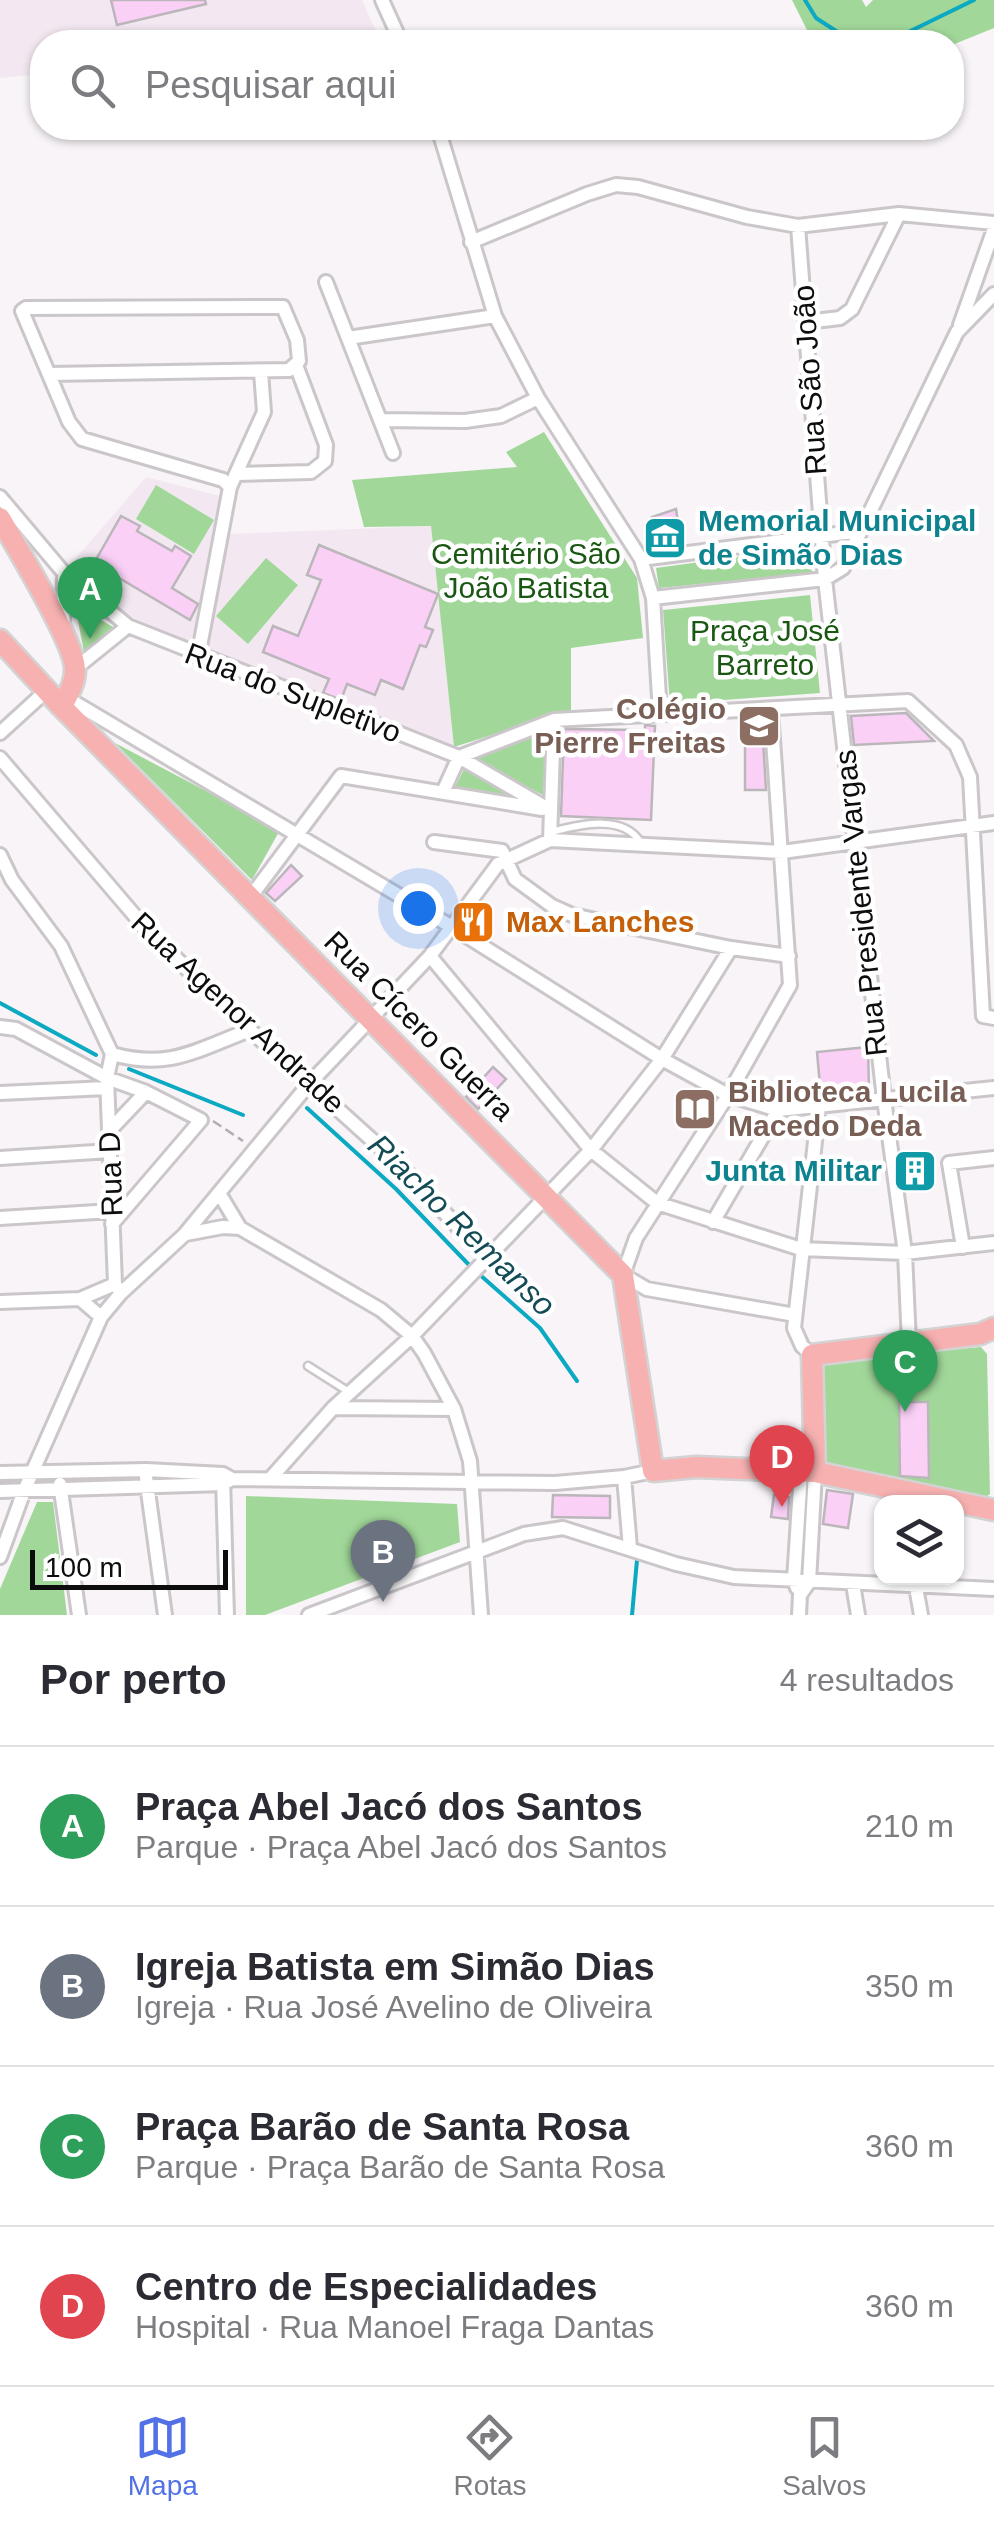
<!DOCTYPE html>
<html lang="pt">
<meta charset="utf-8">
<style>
:root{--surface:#fff;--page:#f2f2f3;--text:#2b2b33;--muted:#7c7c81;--line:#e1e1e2;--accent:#5271e6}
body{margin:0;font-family:Arial,sans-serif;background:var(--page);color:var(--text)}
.controls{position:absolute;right:30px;bottom:30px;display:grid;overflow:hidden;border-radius:20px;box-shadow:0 2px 8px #0004}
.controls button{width:90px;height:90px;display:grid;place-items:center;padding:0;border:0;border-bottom:2px solid var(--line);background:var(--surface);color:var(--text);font:50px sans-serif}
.scale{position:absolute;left:30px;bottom:25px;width:198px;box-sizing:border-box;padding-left:10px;border:5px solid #0e0d0e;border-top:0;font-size:28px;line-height:35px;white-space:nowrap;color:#0e0d0e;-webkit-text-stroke:8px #fff;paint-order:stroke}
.you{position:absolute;left:418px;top:908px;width:35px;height:35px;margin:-25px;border:8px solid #fff;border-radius:50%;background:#1a73e8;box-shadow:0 0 0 15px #1a73e833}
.badge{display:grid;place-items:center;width:65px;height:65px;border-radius:50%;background:var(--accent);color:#fff;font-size:32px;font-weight:700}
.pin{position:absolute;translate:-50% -82px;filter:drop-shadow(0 2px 5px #0008)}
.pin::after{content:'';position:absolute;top:52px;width:35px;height:30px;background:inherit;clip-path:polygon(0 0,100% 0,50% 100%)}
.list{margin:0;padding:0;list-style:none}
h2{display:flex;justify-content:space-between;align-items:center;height:130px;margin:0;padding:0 40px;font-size:42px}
h2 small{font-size:32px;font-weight:400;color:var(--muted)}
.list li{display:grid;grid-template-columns:65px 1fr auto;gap:30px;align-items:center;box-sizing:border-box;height:160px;padding:0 40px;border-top:2px solid var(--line)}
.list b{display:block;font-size:38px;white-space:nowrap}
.list p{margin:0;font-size:32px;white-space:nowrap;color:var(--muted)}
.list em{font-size:32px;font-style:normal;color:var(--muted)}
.icon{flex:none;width:55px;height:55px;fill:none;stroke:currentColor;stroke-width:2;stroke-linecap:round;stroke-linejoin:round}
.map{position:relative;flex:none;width:994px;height:1615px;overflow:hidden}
.search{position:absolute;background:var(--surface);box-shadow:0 2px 8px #0004;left:30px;right:30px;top:30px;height:110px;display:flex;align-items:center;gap:25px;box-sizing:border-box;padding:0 35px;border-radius:40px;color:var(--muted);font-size:38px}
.sheet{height:770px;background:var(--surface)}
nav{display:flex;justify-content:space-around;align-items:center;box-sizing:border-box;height:140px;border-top:2px solid var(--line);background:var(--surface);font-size:28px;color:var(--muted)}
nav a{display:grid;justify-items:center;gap:5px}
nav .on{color:var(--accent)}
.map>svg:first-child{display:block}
.built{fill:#f3e8f1}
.green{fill:#a1d899}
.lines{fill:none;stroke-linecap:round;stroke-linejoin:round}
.stream{stroke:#0ba9c2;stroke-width:4}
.building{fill:#fbd0f7;stroke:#bbb6ba;stroke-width:2.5}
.lane-casing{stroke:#cbc6ca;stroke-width:11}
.street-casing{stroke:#cbc6ca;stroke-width:18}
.primary-casing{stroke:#d4d3d4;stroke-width:25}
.path{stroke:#b1aeb1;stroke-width:2.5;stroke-dasharray:10 5;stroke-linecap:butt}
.lane{stroke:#fff;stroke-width:6}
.street{stroke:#fff;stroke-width:12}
.primary{stroke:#f7b1b1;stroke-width:20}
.labels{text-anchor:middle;stroke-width:9;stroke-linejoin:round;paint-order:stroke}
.street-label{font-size:30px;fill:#0e0d0e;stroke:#fff}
.culture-label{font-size:30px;font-weight:bold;fill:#0d838f;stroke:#fff;text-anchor:start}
.park-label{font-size:30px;fill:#195712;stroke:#fff}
.education-label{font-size:30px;font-weight:bold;fill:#785e54;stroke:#fff;text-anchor:end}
.food-label{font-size:30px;font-weight:bold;fill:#c56008;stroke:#fff;text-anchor:start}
.water-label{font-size:32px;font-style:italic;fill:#134b56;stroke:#fff}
</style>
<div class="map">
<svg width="994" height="1615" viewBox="0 0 994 1615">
<rect width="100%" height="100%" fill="#f8f4f8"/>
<path class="built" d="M0 0H362L381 42H42V74L0 78Z
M146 477 220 496 193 645 123 613 70 565Z
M431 526 454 747 207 653 229 534Z"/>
<path class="green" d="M792 0H862L866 7 873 0H994V28L952 45V42H813Z
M544 432 637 578 643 638 571 648V715H554L454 747 431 526 364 527 352 480 517 467 506 452Z
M156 485 214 520 194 554 136 519Z
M809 547 812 573 659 588 656 568Z
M266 558 298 585 248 644 216 616Z
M810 595 820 693 670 704 663 610Z
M75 605 113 627 84 652Z
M547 733 545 796 478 761 477 753Z
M115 743 280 830 252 880Z
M464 769 515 794 514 802 454 789Z
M981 1347 987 1354 990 1494 982 1500 831 1468 823 1457 822 1362Z
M246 1496 457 1504 460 1542 265 1615H246Z
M37 1502H53L67 1615H0V1589Z"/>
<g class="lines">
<path class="stream" d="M805 0 816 18 853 42
M888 42 974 0
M0 1003 96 1055
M129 1069 243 1115
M307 1108 396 1189 472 1268
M479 1274 540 1328 577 1381
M632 1615 637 1560"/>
</g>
<path class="building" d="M111 0H205L206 4 117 25Z
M676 509 681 544 652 548 649 526 654 525 652 517Z
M121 516 140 526 137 531 172 551 175 546 191 556 172 588 198 604 190 620 94 563Z
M319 545 438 594 425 627 433 630 426 647 420 645 403 689 381 680 375 695 347 684 341 700 323 693 329 679 263 652 273 626 298 636 321 580 307 575Z
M906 713 934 741 854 745 851 716Z
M762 723 766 790H745V724Z
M645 725 655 726 651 820 561 816 564 729 645 730Z
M291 865 302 876 275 901 266 893Z
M868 1047 869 1091 821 1096 817 1052Z
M493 1067 506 1079 478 1109 466 1097Z
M913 1159 916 1177 905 1178 903 1161Z
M899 1402H928L929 1478 900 1476Z
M827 1490 853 1494 848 1528 823 1524Z
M553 1495 610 1496V1518L552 1517Z
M774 1495 789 1497 788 1519 771 1517Z"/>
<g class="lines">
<g class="lane-casing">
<path id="lane" d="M551 832C579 825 623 813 641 843
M308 1366 349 1392"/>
</g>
<g class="street-casing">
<path id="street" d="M382 0 401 42
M438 128 495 316 538 398 641 559 653 598 660 714
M798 226 825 579 884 1099 905 1253 909 1343
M471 242 587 194 616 185 638 187 747 217 798 226 899 214 994 223
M326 282 393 453
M806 322 840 318 852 309 899 214
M960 325 994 229
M348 338 495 316
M50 374 289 370 299 361 297 340 283 307 26 308 22 311 69 422 82 439 223 480 230 487
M381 420 465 421 501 416 538 398
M236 474 311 472 325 461 326 445 296 365
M0 497 64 573 128 626 459 757 550 810
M641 559 860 531
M653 598 825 579 843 568 957 332 994 294
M63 626 64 573
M198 657 230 487 264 412 261 372
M76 668 128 626
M67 698 452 927 662 1059 728 1095 778 1110 994 1088
M771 710 790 985 728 1095 636 1238 623 1275 647 1289 795 1315
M0 733 45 692
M0 758 147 930 250 1030 402 1167 486 1257
M443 792 459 757 554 720 908 701 956 745 970 777 983 1016 994 1018
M550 840 554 720
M434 842 502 851 515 879 552 906 572 915 731 948 789 956
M0 855 12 880 61 946 112 1054
M249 899 341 776 542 809
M430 956 591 1150 657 1203 801 1249 905 1253 994 1243
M0 1027 16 1029 107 1078 146 1092 201 1120 112 1224
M112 1054 107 1078 115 1284 121 1293
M112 1054C170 1070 196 1050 250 1030
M0 1093 107 1088
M110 1130 146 1092
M0 1158 111 1151
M219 1193 240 1228 381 1310 412 1336 424 1353 454 1409 470 1461 481 1615
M0 1218 112 1211
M713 1222 778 1110
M186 1234 223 1227 240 1228
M963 1247 949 1163 994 1158
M80 1299 115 1284
M0 1302 80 1299 101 1317
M812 1355 802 1346 794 1328 819 1106
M333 1408 454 1409
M0 1473 146 1470 223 1474 232 1479 555 1483 624 1477 653 1471
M146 1477 165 1615
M624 1477 630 1548
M223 1478 227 1615
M270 1479 333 1408 412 1336 591 1150 662 1059 731 948
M60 1484 79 1615
M0 1491 223 1484 232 1479
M0 1557 24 1491 101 1317 121 1293 184 1235 309 1084 430 956 498 864 550 840 782 852 994 823
M853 1584 858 1615
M916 1587 921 1615
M797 1588 794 1580 801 1472
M309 1615 524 1534 563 1528 676 1564 734 1577 994 1589
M799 1615 800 1595 809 1582 815 1472"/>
</g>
<g class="primary-casing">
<path id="primary" d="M0 518C15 545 77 645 75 671 75 682 68 697 61 706L0 640
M61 706 623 1275 653 1471 696 1467 815 1472
M994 1328 980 1334 812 1355 815 1472 994 1510"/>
</g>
<path class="path" d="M213 1121 243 1141"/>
<use href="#lane" class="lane"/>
<use href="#street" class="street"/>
<use href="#primary" class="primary"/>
</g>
<defs>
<g id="museum-square" transform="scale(2.25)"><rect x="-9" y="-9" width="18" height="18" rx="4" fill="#0f9aa8" stroke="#fff"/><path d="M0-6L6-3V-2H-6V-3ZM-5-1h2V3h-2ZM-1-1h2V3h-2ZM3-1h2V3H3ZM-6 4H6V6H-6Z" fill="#fff"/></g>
<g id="school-square" transform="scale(2.25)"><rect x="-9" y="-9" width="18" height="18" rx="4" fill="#8d6e63" stroke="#fff"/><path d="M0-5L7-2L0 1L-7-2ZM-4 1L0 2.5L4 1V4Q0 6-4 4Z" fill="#fff"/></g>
<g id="restaurant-square" transform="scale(2.25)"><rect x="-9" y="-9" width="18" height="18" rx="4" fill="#e8710a" stroke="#fff"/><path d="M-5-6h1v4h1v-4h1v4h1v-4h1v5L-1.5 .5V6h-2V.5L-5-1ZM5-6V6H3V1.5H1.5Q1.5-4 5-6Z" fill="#fff"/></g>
<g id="library-square" transform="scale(2.25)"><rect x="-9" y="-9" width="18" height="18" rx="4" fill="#8d6e63" stroke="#fff"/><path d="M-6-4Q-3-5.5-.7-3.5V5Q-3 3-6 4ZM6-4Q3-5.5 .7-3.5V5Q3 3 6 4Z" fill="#fff"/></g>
<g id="building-square" transform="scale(2.25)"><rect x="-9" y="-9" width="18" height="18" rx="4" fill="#0f9aa8" stroke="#fff"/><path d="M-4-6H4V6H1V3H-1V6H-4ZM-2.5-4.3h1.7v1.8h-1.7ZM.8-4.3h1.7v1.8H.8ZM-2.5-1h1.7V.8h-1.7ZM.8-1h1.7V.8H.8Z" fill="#fff"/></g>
</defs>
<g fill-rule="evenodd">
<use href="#museum-square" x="665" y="538"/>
<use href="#school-square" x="759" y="726"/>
<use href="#restaurant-square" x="473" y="922"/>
<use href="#library-square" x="695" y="1109"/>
<use href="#building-square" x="915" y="1171"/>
</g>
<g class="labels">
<g class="street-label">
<text transform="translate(810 380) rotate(-94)" y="10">Rua São João</text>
<text transform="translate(293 693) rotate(21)" y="10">Rua do Supletivo</text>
<text transform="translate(861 903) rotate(-96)" y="10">Rua Presidente Vargas</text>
<text transform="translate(238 1013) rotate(43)" y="10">Rua Agenor Andrade</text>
<text transform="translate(419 1026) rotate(45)" y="10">Rua Cícero Guerra</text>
<text transform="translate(111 1174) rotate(-92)" y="10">Rua D</text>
</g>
<g class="culture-label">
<text x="698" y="531">Memorial Municipal<tspan x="698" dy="34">de Simão Dias</tspan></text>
<text x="882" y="1181" text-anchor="end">Junta Militar</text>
</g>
<g class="park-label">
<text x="526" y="564">Cemitério São<tspan x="526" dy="34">João Batista</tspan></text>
<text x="765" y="641">Praça José<tspan x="765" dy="34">Barreto</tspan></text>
</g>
<g class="education-label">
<text x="726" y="719">Colégio<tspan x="726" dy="34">Pierre Freitas</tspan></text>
<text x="728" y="1102" text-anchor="start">Biblioteca Lucila<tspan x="728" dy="34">Macedo Deda</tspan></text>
</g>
<g class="food-label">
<text x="506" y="932">Max Lanches</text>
</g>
<g class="water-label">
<text transform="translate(462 1225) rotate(44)" y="11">Riacho Remanso</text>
</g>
</g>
</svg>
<div class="controls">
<button><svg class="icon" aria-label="layers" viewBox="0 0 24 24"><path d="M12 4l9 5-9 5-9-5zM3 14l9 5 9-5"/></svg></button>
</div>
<div class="scale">100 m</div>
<div class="you"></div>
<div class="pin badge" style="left:90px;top:639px;background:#2e9e5b">A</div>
<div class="pin badge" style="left:383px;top:1602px;background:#6b7280">B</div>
<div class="pin badge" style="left:905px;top:1412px;background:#2e9e5b">C</div>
<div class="pin badge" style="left:782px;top:1507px;background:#e0444e">D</div>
<div class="search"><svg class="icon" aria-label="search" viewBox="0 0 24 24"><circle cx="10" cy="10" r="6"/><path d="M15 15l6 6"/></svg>Pesquisar aqui</div>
</div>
<section class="sheet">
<h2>Por perto<small>4 resultados</small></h2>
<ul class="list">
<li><span class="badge" style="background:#2e9e5b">A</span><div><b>Praça Abel Jacó dos Santos</b><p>Parque · Praça Abel Jacó dos Santos</p></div><em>210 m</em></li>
<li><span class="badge" style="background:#6b7280">B</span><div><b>Igreja Batista em Simão Dias</b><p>Igreja · Rua José Avelino de Oliveira</p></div><em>350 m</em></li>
<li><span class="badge" style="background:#2e9e5b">C</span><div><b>Praça Barão de Santa Rosa</b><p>Parque · Praça Barão de Santa Rosa</p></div><em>360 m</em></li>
<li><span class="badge" style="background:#e0444e">D</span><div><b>Centro de Especialidades</b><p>Hospital · Rua Manoel Fraga Dantas</p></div><em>360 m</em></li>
</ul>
</section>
<nav>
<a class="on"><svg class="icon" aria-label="map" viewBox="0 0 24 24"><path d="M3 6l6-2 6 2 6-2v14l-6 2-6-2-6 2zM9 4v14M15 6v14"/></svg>Mapa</a>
<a><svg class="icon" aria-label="directions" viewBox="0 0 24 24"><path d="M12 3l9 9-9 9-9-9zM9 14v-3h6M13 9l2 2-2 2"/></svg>Rotas</a>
<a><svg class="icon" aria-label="saved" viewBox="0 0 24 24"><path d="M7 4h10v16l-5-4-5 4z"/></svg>Salvos</a>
</nav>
